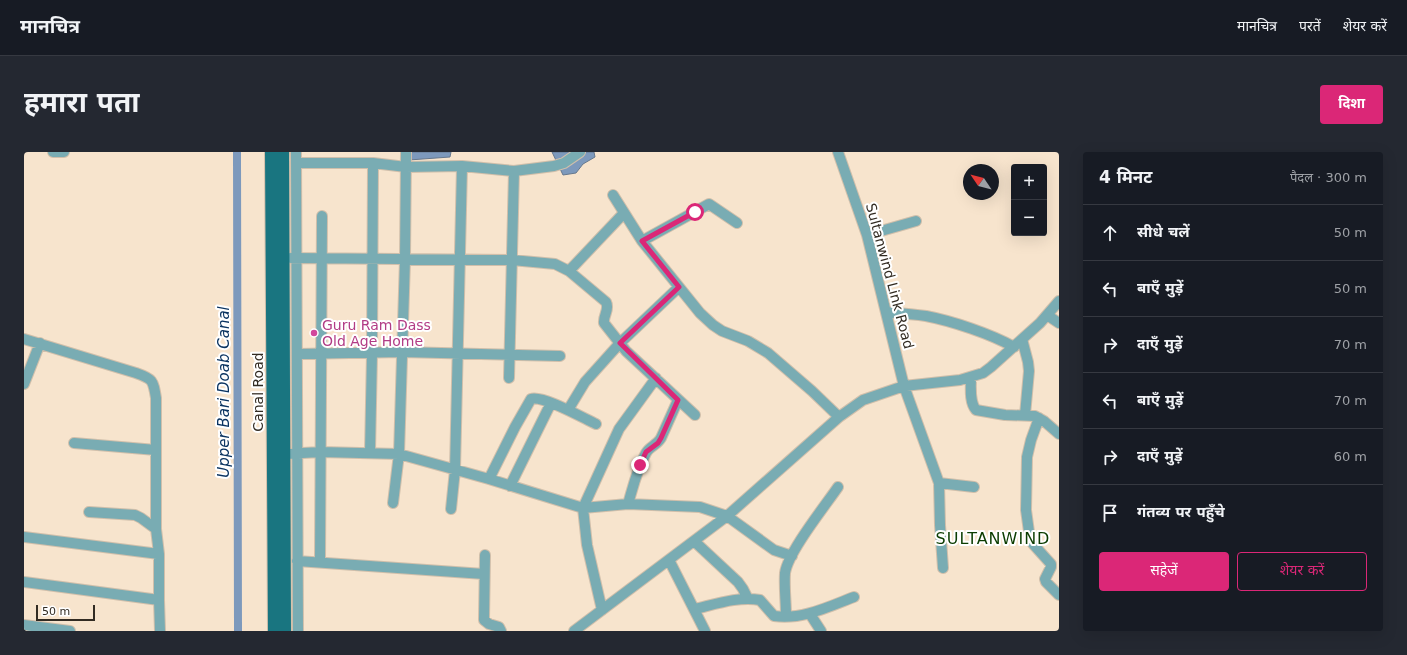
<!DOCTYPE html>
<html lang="hi">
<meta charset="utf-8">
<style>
:root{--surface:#171b24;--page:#242831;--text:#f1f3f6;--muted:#9ea1a6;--line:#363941;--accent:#db2777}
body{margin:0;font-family:"DejaVu Sans","Noto Sans Devanagari",sans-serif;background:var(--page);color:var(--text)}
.controls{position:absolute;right:12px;top:12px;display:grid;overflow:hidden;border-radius:4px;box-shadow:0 4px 16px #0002}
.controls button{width:36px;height:36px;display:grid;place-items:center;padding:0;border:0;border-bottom:1px solid var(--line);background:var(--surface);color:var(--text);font:20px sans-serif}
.compass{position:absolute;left:939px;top:12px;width:36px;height:36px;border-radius:50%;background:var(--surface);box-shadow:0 4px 16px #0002;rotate:305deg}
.scale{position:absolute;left:12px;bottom:10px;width:59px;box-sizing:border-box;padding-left:4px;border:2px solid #322b22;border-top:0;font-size:11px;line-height:14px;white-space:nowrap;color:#322b22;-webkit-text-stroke:3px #fff;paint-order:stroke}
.stop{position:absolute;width:12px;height:12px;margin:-9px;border:3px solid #db2777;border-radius:50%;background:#fff}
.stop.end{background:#db2777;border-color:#fff;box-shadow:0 1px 4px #0008}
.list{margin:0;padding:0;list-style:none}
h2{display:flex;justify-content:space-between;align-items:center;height:52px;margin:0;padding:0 16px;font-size:17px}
h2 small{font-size:13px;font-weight:400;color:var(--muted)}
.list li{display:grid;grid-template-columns:26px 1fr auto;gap:12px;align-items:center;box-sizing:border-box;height:56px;padding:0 16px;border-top:1px solid var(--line)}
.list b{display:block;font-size:15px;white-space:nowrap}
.list em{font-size:13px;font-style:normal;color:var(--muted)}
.actions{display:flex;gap:8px;padding:12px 16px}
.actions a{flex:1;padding:9px 0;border:1px solid var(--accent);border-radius:4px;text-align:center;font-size:14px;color:var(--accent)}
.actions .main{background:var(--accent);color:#fff}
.icon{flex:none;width:22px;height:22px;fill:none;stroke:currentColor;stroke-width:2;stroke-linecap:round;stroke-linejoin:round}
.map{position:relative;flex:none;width:1035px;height:479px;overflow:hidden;border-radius:4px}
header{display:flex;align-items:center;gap:24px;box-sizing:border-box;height:56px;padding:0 20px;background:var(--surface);border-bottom:1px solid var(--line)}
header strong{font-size:19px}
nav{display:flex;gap:22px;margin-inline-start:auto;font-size:14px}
.intro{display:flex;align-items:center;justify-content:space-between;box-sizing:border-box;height:96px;padding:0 24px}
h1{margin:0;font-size:28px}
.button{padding:10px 18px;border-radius:4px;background:var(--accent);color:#fff;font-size:14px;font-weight:700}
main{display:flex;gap:24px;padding:0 24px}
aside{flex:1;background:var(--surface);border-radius:4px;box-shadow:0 4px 16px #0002}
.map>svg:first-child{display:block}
.water{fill:#7d99bc;stroke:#66788e}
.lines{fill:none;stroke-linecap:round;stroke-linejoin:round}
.canal{stroke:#7d99bc;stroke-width:8}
.minor-casing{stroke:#d0bfab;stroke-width:12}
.major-casing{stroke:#d0bfab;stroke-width:14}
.minor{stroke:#79acb3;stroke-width:10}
.major{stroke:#197580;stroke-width:12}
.route{stroke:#db2777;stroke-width:5}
.hotel-dot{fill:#d1479c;stroke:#fff;stroke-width:1.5}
.labels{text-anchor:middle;stroke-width:4;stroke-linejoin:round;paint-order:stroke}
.street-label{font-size:14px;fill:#322b22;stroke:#fff}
.hotel-label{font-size:14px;fill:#b23c85;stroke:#fff;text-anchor:start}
.water-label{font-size:15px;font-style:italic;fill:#0a3360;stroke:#fff}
.quarter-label{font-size:16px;letter-spacing:1px;fill:#0c3d02;stroke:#fff}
</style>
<header>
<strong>मानचित्र</strong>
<nav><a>मानचित्र</a><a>परतें</a><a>शेयर करें</a></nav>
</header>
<div class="intro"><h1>हमारा पता</h1><a class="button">दिशा</a></div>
<main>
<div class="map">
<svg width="1035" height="479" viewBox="0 0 1035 479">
<rect width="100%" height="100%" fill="#f7e4cd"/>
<path class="water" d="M385 0H427L426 5 385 8Z
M528 0H570L571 5 559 12 552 21 539 23Z"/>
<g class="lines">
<path class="canal" d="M213 0 214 479"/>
<g class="minor-casing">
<path id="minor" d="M29 0H40
M272 0 274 479
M814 0 843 83 880 234 915 331 916 373 919 416
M272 11H349L382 15 438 14 490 19 530 14 540 11 556 0
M589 43 618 89 676 161 689 173 698 179 724 189 744 201 788 239 815 265
M843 83 892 69
M618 89 685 52 713 71
M267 106 488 108 531 112 545 119 600 61
M545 119 582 150C586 158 579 163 580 171L602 199 671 263
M862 160C875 161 889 162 902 164 928 169 967 182 990 195
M1023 163 1035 171
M0 187 112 221C129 227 129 228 132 246V377L135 402
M998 187 1004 210 1005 219 1001 263
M273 202 378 200 536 204
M947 225C947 235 945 250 952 258L981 263 1011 264 1020 269 1035 282
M485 226 490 19
M0 232 16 191
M544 258 561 230 596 191 655 135
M1015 266 1007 288 1003 305 1002 358 1006 387 1009 392 1027 412V415L1021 427 1022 430 1035 443
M50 291 132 298
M346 301 348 201 349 11
M260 302 297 300 375 302 465 327 559 356 604 352 676 355 703 364 750 398 768 404
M465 327 491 275 507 247C519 243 559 266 572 272
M915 331 950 335
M486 334 527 251
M369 351 375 302 381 107 382 0
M604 352C609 335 613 317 622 301 625 295 633 293 637 286L654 248
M427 357 431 318 438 14
M65 360 111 363 117 366 132 377
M0 385 135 402V448
M670 389 714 430 719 437 724 447
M461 403 460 468 465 472 475 475 477 479
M645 408 681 479
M273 409 460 422
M296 410 298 64
M0 430 135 448 136 479
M671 457C692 452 715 444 736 448L750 464C778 468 804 455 830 445
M578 458 563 393 559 356 595 277 632 226
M786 462 797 479
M762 464C762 450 760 435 761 421 764 400 801 354 814 335
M0 473 46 479
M550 479 703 364 815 265 839 248 880 234 936 228 959 221 967 215 1016 171 1035 149"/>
</g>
<g class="major-casing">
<path id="major" d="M247 0 250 479
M259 0 261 479"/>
</g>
<use href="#minor" class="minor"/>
<use href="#major" class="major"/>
</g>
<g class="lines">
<path class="route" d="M616 313 622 300 634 291 637 286 654 248 596 191 655 135 618 89 671 60"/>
</g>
<circle class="hotel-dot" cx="290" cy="181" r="4"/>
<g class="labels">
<g class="street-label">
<text transform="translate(866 124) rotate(75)" y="5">Sultanwind Link Road</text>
<text transform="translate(234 240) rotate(-90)" y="5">Canal Road</text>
</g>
<g class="hotel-label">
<text x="298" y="178">Guru Ram Dass<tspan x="298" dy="16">Old Age Home</tspan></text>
</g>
<g class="water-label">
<text transform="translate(200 240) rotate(-90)" y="5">Upper Bari Doab Canal</text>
</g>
<g class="quarter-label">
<text x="969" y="392">SULTANWIND</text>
</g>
</g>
</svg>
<div class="controls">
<button>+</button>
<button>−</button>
</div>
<svg class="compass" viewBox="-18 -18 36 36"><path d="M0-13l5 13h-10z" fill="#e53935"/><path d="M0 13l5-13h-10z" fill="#9ea1a6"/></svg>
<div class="scale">50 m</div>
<div class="stop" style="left:671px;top:60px"></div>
<div class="stop end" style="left:616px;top:313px"></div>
</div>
<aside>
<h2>4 मिनट<small>पैदल · 300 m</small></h2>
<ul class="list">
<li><svg class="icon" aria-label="ahead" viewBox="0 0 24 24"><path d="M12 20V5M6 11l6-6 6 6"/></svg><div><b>सीधे चलें</b></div><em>50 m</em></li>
<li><svg class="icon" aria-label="left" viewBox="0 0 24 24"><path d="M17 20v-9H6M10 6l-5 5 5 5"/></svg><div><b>बाएँ मुड़ें</b></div><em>50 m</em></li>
<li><svg class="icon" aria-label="right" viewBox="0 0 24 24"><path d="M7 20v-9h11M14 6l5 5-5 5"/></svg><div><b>दाएँ मुड़ें</b></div><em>70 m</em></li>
<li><svg class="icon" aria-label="left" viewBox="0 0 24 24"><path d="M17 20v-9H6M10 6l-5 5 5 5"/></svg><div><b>बाएँ मुड़ें</b></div><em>70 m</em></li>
<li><svg class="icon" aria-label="right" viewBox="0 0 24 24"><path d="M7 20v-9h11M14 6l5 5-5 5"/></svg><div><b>दाएँ मुड़ें</b></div><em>60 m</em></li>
<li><svg class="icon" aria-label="arrive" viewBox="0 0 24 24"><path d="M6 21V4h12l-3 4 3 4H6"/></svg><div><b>गंतव्य पर पहुँचे</b></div></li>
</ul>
<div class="actions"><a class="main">सहेजें</a><a>शेयर करें</a></div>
</aside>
</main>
